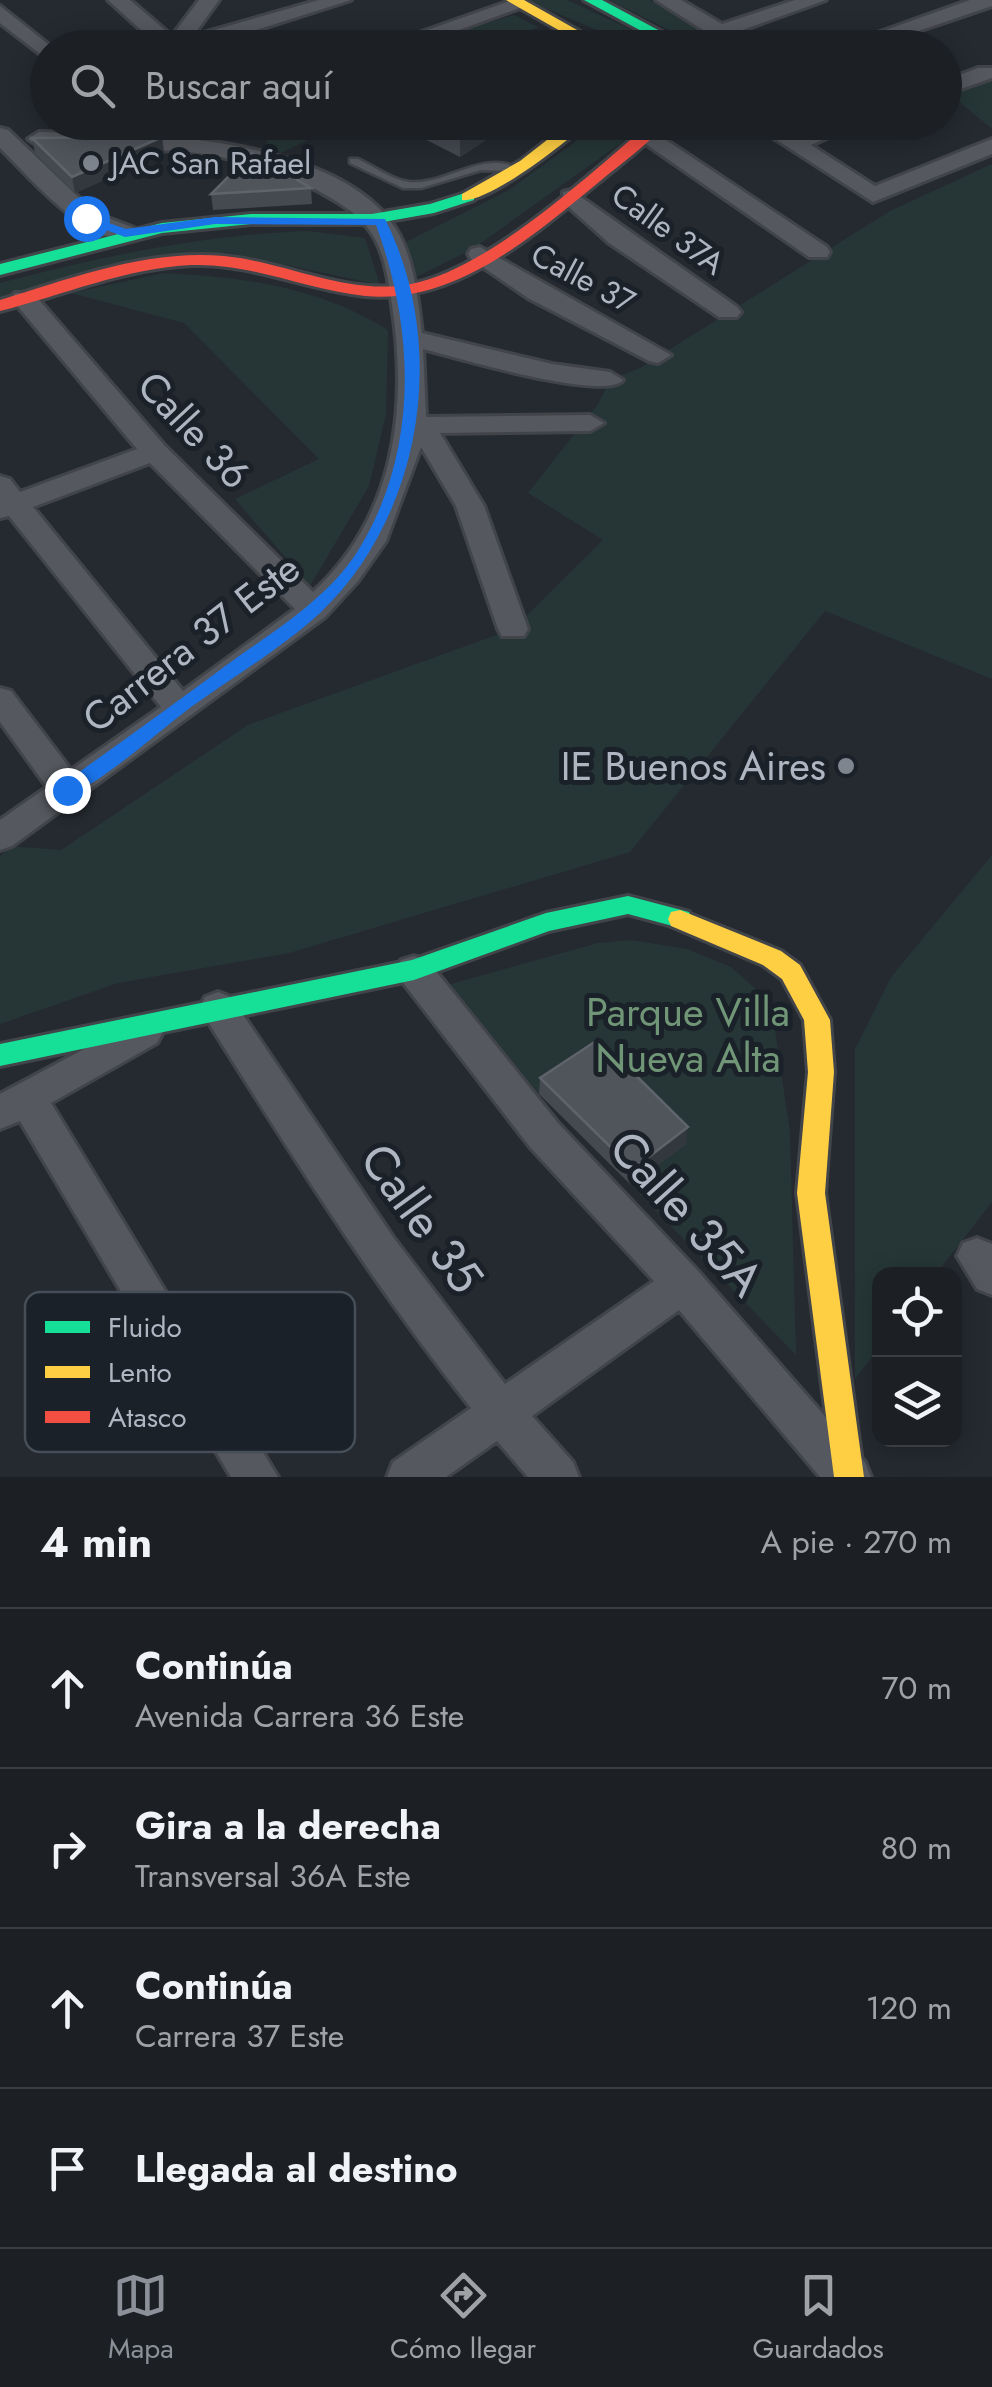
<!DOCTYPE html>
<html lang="es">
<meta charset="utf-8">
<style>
:root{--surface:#1c2024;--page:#292d31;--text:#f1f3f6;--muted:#a0a3a6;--line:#3a3e41;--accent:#8c9099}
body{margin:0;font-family:Jost,sans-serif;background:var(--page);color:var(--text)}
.controls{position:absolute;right:30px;bottom:30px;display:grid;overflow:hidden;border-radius:20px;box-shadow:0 5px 25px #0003}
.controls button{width:90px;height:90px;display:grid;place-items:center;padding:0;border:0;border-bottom:2px solid var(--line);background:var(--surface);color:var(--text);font:50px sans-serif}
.stop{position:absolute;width:30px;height:30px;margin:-22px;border:8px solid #1a73e8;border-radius:50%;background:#fff}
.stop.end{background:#1a73e8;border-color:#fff;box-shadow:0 2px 10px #0008}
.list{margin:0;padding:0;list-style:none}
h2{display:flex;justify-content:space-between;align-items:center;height:130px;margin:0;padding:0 40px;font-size:42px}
h2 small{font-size:32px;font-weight:400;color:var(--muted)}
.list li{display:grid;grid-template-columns:65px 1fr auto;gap:30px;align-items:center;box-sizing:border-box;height:160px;padding:0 40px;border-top:2px solid var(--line)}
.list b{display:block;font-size:38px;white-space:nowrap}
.list p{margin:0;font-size:32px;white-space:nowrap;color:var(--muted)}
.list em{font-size:32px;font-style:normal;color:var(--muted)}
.icon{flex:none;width:55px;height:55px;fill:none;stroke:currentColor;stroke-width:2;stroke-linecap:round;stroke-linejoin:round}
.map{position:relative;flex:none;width:992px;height:1477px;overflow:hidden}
.search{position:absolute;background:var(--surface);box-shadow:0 5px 25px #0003;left:30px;right:30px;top:30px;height:110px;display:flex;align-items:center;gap:25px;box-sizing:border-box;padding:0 35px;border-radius:55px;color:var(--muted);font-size:38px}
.sheet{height:770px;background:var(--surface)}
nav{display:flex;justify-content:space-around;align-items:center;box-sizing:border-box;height:140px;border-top:2px solid var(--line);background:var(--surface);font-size:28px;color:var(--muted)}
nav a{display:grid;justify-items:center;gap:5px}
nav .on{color:var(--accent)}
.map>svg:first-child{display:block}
.green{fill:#263636}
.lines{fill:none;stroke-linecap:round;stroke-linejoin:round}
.lane-casing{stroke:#414449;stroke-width:5}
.street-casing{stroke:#414449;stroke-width:6}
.fast-casing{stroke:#414449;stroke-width:6}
.slow-casing{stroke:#414449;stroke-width:6}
.jam-casing{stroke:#414449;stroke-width:6}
.lane{fill:#55585e;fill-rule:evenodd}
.street{fill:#55585e;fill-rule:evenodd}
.fast{fill:#16e098;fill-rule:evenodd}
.slow{fill:#ffcf43;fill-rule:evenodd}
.jam{fill:#f24e42;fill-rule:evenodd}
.wall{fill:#454950}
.shaded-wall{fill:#33383e}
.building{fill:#50555c;stroke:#5f646c;stroke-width:2.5}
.route{fill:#1a73e8}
.poi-dot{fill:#7e858f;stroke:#1a2129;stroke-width:4}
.labels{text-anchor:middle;stroke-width:10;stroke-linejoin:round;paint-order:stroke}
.far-poi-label{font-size:32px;fill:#aeb6c2;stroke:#1a2129;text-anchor:start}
.far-street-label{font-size:32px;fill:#aeb6c2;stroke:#1a2129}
.street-label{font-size:40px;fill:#aeb6c2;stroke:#1a2129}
.poi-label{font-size:40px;fill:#aeb6c2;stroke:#1a2129;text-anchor:end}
.park-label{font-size:40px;fill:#709677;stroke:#1a2129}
.near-street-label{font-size:48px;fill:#aeb6c2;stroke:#1a2129}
.key{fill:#1a2129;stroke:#464e57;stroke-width:2.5}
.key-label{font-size:28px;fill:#aeb6c2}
</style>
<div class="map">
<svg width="992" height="1477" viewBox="0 0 992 1477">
<rect width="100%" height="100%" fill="#252a30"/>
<path class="green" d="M526 0H567L669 47H623L597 30Z
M609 0H650L702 28 677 34Z
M514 15 538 27 496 47 403 48Z
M992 75V129L946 91Z
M282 123V122L343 123 281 153 266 142Z
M601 123H642L621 143 471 250 416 277 398 246 509 190Z
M992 164V679L825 611 630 852 289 953 118 983 0 1024V857L8 846 61 850 248 725 513 629 603 540 528 493 598 404 610 380 640 368 890 211Z
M308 231 365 238 380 285 226 252 0 297V283C103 256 201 235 308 231Z
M164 273C244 277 318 287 388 330L386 414 369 486 310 586 235 499 319 459 184 323 71 293Z
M992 855V1202L936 1274H880L879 1348 855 1379V1049L891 977Z
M630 940 687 949 731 967 771 1002 790 1133 796 1355 631 1185 685 1144 598 1056 539 1094 447 985 598 943Z"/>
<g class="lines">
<g class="lane-casing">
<path id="lane" d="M350 159H358C373 166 392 180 409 182 445 186 481 150 518 168L513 171 481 170 421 188H403L350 163Z"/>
</g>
<g class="street-casing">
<path id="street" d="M108 0H130L172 36 199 0H219L193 36 319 0H351L200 48H161Z
M513 0 531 4 409 48H376Z
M656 0H681L722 24 795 0H826L692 48 670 44 703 30Z
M970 0H992V6L868 48H835Z
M0 6 53 48H48V60L0 23Z
M978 68H992V78L944 95V81Z
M108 122H143C124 139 47 158 28 139L39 132 74 133Z
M749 122H776L796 135 830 122H863L811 145 875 186 992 139V154L873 202Z
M0 128 8 130 95 213 134 228 137 233 134 238C89 249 29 176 0 148Z
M648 128 827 247 830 252 827 257H809L640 140V130Z
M122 134C203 136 349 154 396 229 414 258 418 300 422 333L552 364 610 372 623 380C605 402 455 357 423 349L426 417 590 415 604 423 590 431 440 433 484 506 528 629 524 636H502L498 629 456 506 421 447 386 541 358 581 325 617 12 846 0 850V820L47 787 0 722V688L11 691 71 770 161 707 9 516 0 518V476L10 479 20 492 137 449 15 303 11 298 15 293H33L165 446 313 592C395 517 408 409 392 305 385 258 381 229 339 203 294 174 242 158 189 152 165 149 138 152 114 146V136ZM150 463 295 609 183 691 33 507Z
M571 190 737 307 741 312 737 317H719L609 243 563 202V192Z
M480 247 671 355 658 363 649 361 528 298 471 259 468 254 471 249Z
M414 956 427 960 558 1123 698 1271 865 1462 871 1477H820L679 1310 532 1416 573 1462 579 1477H528L497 1441 446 1477H387L393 1462 471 1408C373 1285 289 1151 205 1017L200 1007 205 997 218 992 231 997 393 1237 505 1384 654 1281 530 1147 401 980 396 970 401 960Z
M144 1017 157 1021 163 1032 157 1043 51 1103 278 1477H231L20 1121 0 1129V1094Z
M977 1238 992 1244V1295L977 1289 957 1256 963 1243Z"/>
</g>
<g class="fast-casing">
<path id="fast" d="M584 0H602L692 48H673Z
M468 192 474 194V200L434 213 372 224H251L162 233 0 275V264L162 223 251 214H372L430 204Z
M628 896 689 912 692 919 689 926 680 928 628 914 549 931 414 980 0 1066V1044L412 960 546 913Z"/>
</g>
<g class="slow-casing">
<path id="slow" d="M506 0H524L609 48H590Z
M570 122H587C568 142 487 204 462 200V194L520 161Z
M680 910 781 951 800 965 830 1020 834 1072 825 1193 864 1477H834L797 1193 808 1072 804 1020 782 979 763 965 671 926 668 919 671 912Z"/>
</g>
<g class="jam-casing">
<path id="jam" d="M651 122H668C648 144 622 163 599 182 534 235 455 305 365 296 306 290 252 263 192 265 125 268 64 295 0 311V300C72 278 147 249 224 256 287 262 347 296 411 284 489 269 591 173 651 122Z"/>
</g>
<use href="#lane" class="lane"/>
<use href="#street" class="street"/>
<use href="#fast" class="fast"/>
<use href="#slow" class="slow"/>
<use href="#jam" class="jam"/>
</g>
<path class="wall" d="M391 122H492V136L460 157Z
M162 137 164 153 75 193 35 153 32 138Z
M311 188 312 204 213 210 211 194Z
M540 1078 686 1144 631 1185 539 1094Z"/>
<path class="shaded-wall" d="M526 40V48H513Z
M479 122H492V136L460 157V135Z
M162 137 164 153 75 193 72 177Z
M688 1127 686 1144 631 1185 633 1169Z"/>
<path class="building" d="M511 33 526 40 513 48H480Z
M434 122H479L460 135Z
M162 137 72 177 32 138Z
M252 153 311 188 211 194Z
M599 1039 688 1127 633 1169 540 1078Z"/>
<path class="route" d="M86 215 126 229 215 217 385 219C449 346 423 515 320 613 282 648 233 677 191 707 159 731 102 783 67 796L61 794V785C117 745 173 705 228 664 274 631 329 598 359 549 419 451 415 330 376 225L215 224 125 237 82 221Z"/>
<g class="poi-dot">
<circle cx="91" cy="163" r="10"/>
<circle cx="846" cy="766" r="10"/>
</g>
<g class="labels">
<g class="far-poi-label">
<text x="111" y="174">JAC San Rafael</text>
</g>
<g class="far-street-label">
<text transform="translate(668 229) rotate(36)" y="11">Calle 37A</text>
<text transform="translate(583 278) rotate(28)" y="11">Calle 37</text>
</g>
<g class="street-label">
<text transform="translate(194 430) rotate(47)" y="14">Calle 36</text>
<text transform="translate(191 643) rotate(-38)" y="14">Carrera 37 Este</text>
</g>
<g class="poi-label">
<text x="826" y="780">IE Buenos Aires</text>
</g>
<g class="park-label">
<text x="688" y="1026">Parque Villa<tspan x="688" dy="46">Nueva Alta</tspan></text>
</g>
<g class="near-street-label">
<text transform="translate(687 1213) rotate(48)" y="17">Calle 35A</text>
<text transform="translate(422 1218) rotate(54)" y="17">Calle 35</text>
</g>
</g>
<rect x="25" y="1292" width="330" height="160" rx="15" class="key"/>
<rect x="45" y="1321" width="45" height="12" fill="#16e098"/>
<rect x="45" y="1366" width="45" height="12" fill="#ffcf43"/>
<rect x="45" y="1411" width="45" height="12" fill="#f24e42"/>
<g class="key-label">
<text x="108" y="1337">Fluido</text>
<text x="108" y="1382">Lento</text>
<text x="108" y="1427">Atasco</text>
</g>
</svg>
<div class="controls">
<button><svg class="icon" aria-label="locate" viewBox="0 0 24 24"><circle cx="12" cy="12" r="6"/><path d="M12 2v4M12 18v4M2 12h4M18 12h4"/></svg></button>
<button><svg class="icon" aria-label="layers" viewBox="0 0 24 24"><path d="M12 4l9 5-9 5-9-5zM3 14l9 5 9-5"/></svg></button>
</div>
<div class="stop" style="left:86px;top:218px"></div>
<div class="stop end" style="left:67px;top:790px"></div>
<div class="search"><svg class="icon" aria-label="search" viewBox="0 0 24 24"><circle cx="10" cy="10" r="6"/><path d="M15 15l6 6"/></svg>Buscar aquí</div>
</div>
<section class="sheet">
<h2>4 min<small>A pie · 270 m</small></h2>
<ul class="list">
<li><svg class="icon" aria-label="ahead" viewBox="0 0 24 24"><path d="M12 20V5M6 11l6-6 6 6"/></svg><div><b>Continúa</b><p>Avenida Carrera 36 Este</p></div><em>70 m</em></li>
<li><svg class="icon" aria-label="right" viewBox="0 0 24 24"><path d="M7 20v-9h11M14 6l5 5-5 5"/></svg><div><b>Gira a la derecha</b><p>Transversal 36A Este</p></div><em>80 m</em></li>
<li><svg class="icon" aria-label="ahead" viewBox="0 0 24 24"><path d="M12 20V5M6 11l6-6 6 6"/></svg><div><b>Continúa</b><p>Carrera 37 Este</p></div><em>120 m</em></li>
<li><svg class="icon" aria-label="arrive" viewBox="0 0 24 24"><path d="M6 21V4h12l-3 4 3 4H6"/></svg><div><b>Llegada al destino</b></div></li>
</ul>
</section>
<nav>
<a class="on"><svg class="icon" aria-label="map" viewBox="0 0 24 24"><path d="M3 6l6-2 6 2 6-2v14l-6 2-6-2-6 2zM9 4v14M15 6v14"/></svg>Mapa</a>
<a><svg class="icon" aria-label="directions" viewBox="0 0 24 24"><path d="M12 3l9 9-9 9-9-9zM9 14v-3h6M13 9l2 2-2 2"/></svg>Cómo llegar</a>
<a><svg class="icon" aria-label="saved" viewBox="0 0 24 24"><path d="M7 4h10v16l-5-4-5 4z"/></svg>Guardados</a>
</nav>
